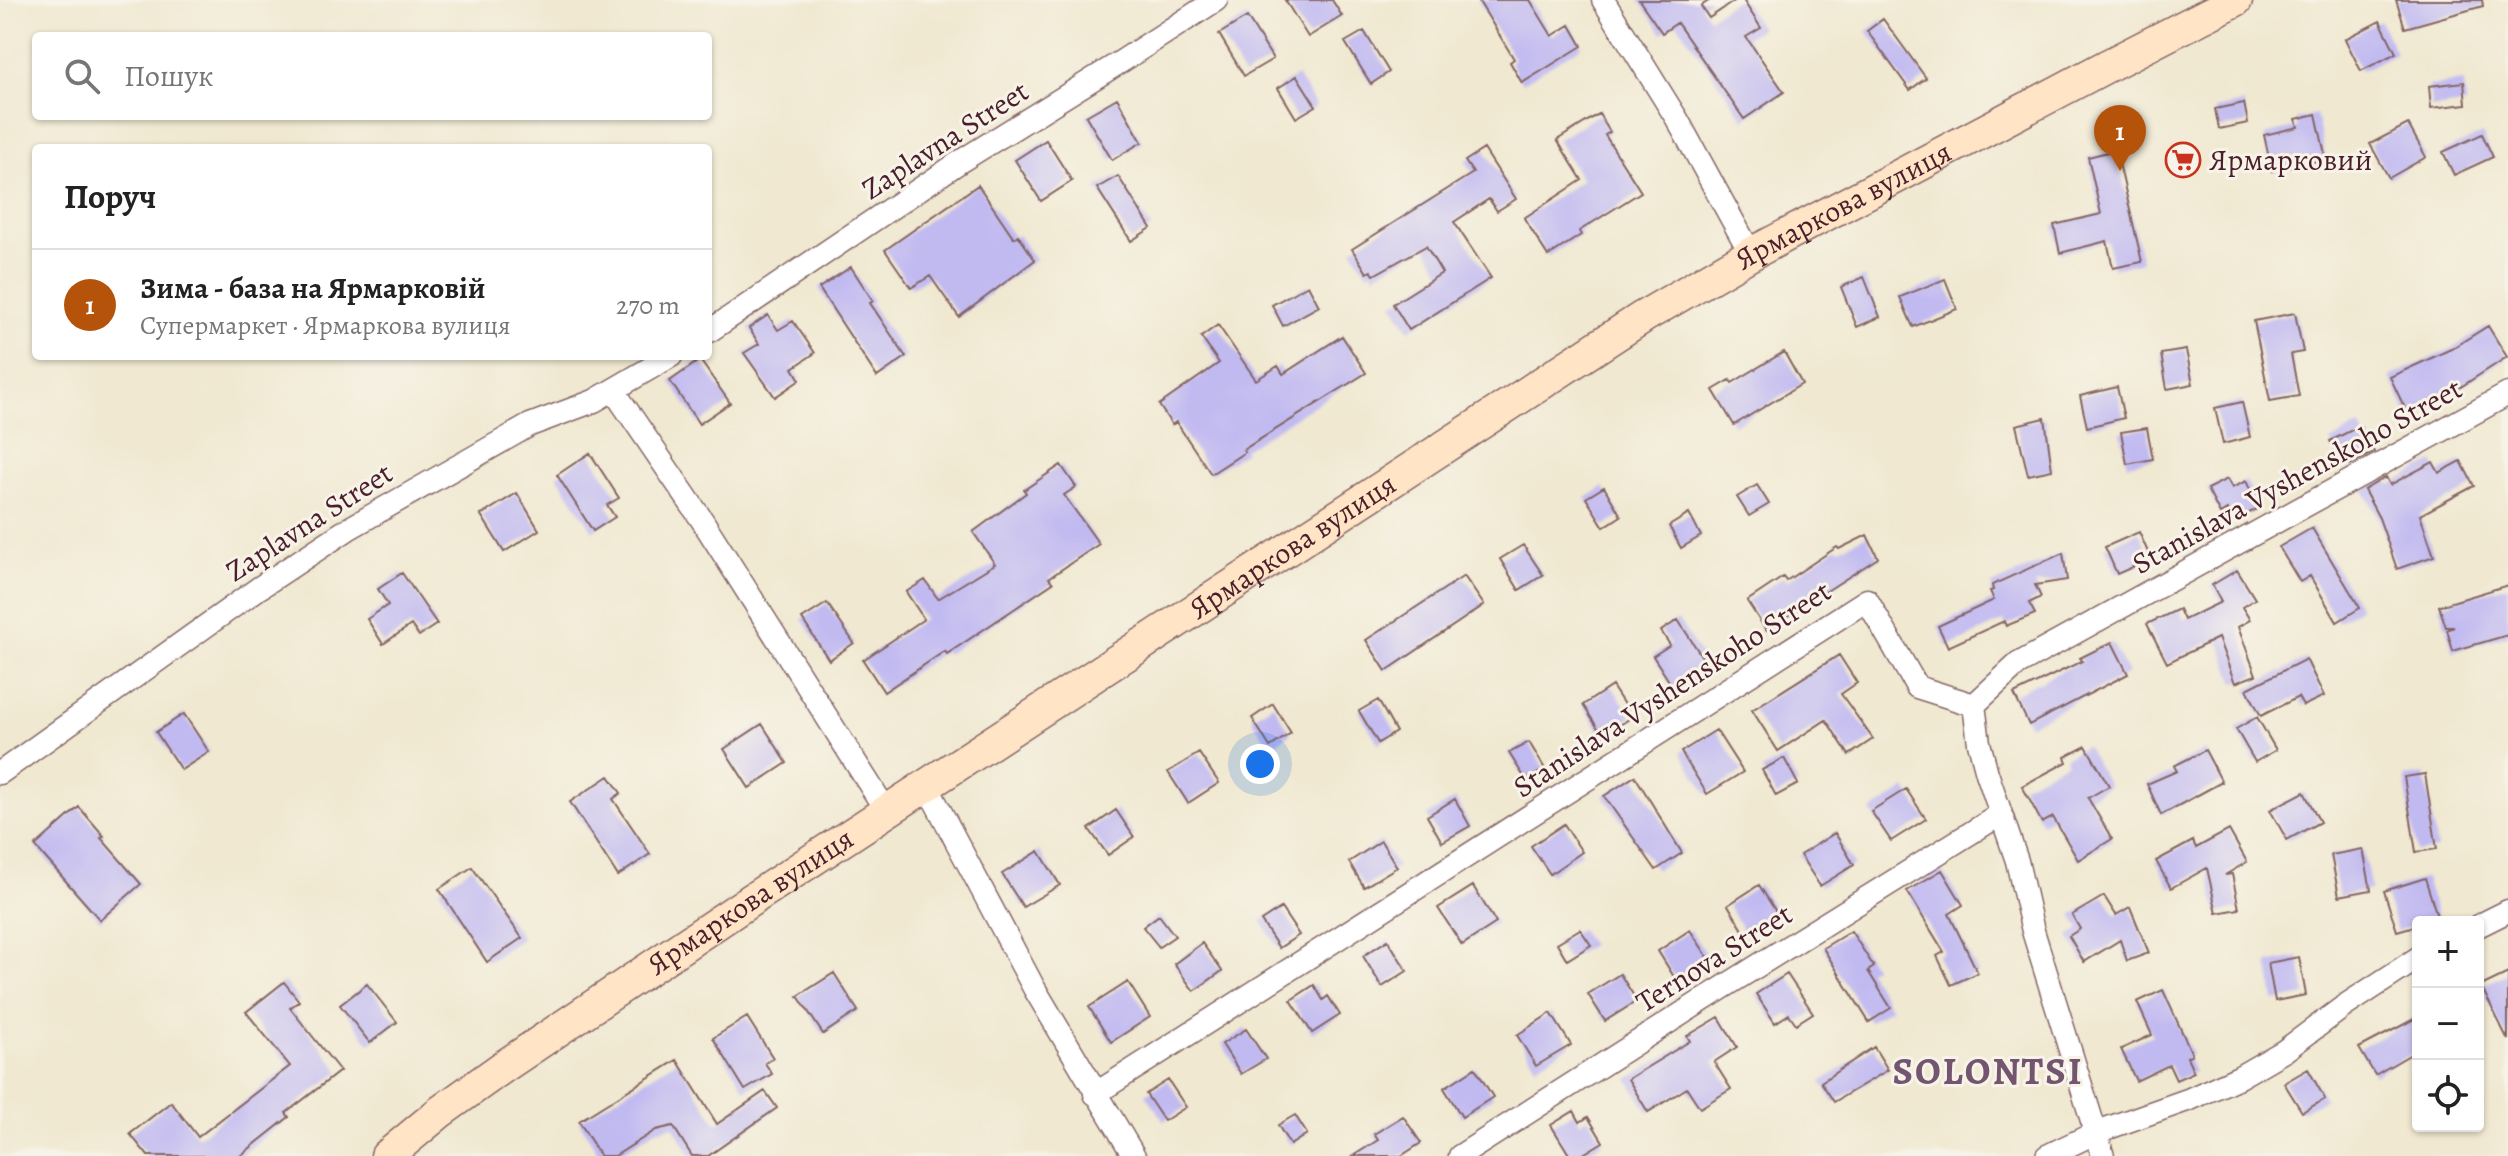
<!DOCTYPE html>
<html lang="uk">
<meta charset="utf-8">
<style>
:root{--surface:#fff;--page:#f2f2f2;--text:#222;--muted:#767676;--line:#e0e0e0;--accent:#b45309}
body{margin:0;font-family:Alegreya,serif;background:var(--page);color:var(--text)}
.controls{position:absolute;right:24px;bottom:24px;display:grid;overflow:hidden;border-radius:8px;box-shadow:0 2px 6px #0004}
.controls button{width:72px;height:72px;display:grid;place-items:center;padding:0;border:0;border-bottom:2px solid var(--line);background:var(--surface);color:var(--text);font:40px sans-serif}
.you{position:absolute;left:1260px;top:764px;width:28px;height:28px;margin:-20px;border:6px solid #fff;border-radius:50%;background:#1a73e8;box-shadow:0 0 0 12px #1a73e833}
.badge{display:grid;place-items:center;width:52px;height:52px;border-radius:50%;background:var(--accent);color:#fff;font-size:26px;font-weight:700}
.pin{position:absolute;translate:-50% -66px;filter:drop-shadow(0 2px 4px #0008)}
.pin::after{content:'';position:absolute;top:42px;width:28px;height:24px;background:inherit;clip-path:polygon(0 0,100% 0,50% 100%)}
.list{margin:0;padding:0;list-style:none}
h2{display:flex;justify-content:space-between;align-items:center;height:104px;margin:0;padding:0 32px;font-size:34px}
h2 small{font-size:26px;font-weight:400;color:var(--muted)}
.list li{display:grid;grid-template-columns:52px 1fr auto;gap:24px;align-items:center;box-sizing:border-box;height:112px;padding:0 32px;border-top:2px solid var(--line)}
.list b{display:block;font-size:30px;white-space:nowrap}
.list p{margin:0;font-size:26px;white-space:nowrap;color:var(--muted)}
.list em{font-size:26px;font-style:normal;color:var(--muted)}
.icon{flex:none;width:44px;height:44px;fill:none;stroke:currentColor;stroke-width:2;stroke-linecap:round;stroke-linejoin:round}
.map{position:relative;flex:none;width:2508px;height:1156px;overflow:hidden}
.search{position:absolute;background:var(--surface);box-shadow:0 2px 6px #0004;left:32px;top:32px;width:680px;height:88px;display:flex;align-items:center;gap:20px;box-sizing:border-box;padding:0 28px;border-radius:8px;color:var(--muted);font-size:30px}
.panel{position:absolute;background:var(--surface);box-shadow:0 2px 6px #0004;left:32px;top:144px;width:680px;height:216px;border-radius:8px}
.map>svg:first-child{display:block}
.building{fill:#c1baf1}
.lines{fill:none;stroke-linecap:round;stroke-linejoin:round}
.street-casing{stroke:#846565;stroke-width:25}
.secondary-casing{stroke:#846565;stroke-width:35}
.street{stroke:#fff;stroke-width:22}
.secondary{stroke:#ffe4c6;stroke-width:32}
.labels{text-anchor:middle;stroke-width:6;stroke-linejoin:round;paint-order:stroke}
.street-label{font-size:30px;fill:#4a1f2b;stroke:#f7f3e8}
.poi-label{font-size:30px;fill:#4a1f2b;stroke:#f7f3e8;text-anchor:start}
.district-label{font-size:38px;font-weight:bold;letter-spacing:2px;fill:#745570;stroke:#f7f3e8}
</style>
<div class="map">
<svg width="2508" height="1156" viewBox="0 0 2508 1156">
<rect width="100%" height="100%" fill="#f7f3e8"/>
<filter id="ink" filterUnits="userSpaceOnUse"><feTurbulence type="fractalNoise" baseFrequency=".0125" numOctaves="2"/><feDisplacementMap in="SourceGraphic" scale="16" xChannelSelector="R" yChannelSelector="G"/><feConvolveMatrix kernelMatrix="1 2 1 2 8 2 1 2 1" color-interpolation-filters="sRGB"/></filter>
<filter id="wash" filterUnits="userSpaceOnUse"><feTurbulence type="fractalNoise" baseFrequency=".006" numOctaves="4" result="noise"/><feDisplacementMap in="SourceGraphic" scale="32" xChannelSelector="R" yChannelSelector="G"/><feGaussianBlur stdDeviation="1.8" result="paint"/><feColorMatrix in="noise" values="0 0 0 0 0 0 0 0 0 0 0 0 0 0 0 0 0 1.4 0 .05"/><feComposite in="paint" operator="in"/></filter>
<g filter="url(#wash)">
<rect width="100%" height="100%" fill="#f0e8d0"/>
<g id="blocks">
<path class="building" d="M1285 0H1332L1342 16 1308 37Z
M1478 0H1530L1552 36 1570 25 1582 46 1522 83 1510 62 1514 59Z
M1639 0H1710L1701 6 1709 18 1736 0H1743L1761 28 1746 37 1784 92 1744 119 1677 23 1662 33Z
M2396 0H2482L2483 6 2405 28Z
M1247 17 1273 59 1244 76 1219 34Z
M1883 19 1926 78 1910 90 1867 31Z
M2380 21 2396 53 2361 71 2345 39Z
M1364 31 1389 72 1371 84 1345 42Z
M1297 76 1316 106 1296 118 1278 88Z
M2464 82 2466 104 2431 108 2429 86Z
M1117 98 1142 142 1112 160 1086 116Z
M2244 103 2248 123 2219 129 2215 109Z
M1599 114 1610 132 1605 135 1641 192 1579 231 1581 235 1548 256 1524 218 1582 180 1557 140Z
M2316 114 2326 159 2272 171 2264 135 2298 127 2296 119Z
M2408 124 2426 157 2389 178 2370 144Z
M2482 134 2493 157 2454 175 2443 152Z
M1046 140 1072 181 1041 201 1015 160Z
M1484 149 1516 199 1497 211 1489 199 1454 222 1491 278 1409 330 1393 304 1442 273 1426 246 1374 275 1371 271 1367 273 1352 249 1473 173 1465 161Z
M2116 150 2142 262 2113 268 2107 241 2060 253 2054 225 2101 214 2088 157Z
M1118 176 1151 228 1131 241 1097 188Z
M978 185 1014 238 1018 235 1035 260 959 317 930 276 911 288 885 250Z
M851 267 873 301 870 303 906 357 877 377 819 288Z
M1864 277 1880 317 1857 327 1841 287Z
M1945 279 1957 309 1913 327 1900 297Z
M1308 285 1319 306 1283 326 1272 305Z
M2295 313 2303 352 2291 354 2299 396 2270 401 2254 321Z
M768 315 778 330 793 321 815 353 793 368 800 380 775 397 744 353 759 344 749 328Z
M1218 325 1256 380 1278 366 1283 374 1342 336 1366 373 1243 450 1245 452 1211 474 1176 422 1172 425 1159 405 1219 363 1201 337Z
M2488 326 2507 357 2442 399 2408 415 2390 377 2451 349Z
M2186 350 2193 384 2167 389 2161 354Z
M1784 352 1802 384 1734 425 1713 390 1730 380 1732 383Z
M700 360 730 403 699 424 670 381Z
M2117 387 2124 418 2087 427 2080 396Z
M2242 402 2250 437 2223 444 2215 408Z
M2045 418 2052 470 2028 475 2016 425Z
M2360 426 2374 452 2350 465 2348 461 2344 463 2330 441Z
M2147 428 2153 459 2127 464 2121 432Z
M590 453 619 498 607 505 615 517 593 531 557 475Z
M2461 461 2474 486 2420 515 2434 556 2397 569 2379 518 2364 490 2386 477 2390 485 2433 462 2439 473Z
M1061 465 1076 487 1064 495 1099 544 1049 578 1053 583 947 654 945 651 884 692 863 660 924 619 906 592 925 580 938 599 995 564 973 532 1026 493 1024 490Z
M2227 479 2232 488 2246 481 2259 508 2232 522 2227 510 2220 514 2207 489Z
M1757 485 1769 504 1749 516 1737 497Z
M1604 487 1621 516 1604 527 1586 498Z
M517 493 539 530 504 552 481 515Z
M1689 514 1701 536 1681 548 1669 526Z
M2312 528 2360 608 2337 622 2310 576 2300 582 2279 547Z
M2139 532 2151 559 2117 574 2105 547Z
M1867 535 1878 558 1766 630 1747 601 1783 577 1786 581 1837 547 1839 549Z
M1523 545 1543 575 1519 590 1500 559Z
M2063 553 2067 580 2035 585 2041 597 2029 603 2035 614 2006 626 2004 621 1948 647 1938 626 1994 600 1990 591 1993 590 1992 585Z
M2237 570 2255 599 2242 607 2250 620 2238 627 2256 675 2235 683 2218 638 2167 663 2147 624 2179 609 2184 620 2221 602 2212 585Z
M402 573 437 624 419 636 411 625 383 644 367 619 388 605 378 589Z
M1464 576 1484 605 1386 671 1366 640Z
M2508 585V635L2453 651 2447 630 2454 627H2446L2439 606Z
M827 603 854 643 829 660 802 619Z
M1678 620 1708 666 1674 689 1653 656 1670 645 1661 631Z
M2112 642 2128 674 2029 725 2014 694 2082 661 2080 658Z
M1839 655 1857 683 1841 694 1873 739 1849 755 1826 720 1778 751 1752 710Z
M2306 659 2324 696 2303 706 2298 697 2261 716 2247 689Z
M1612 686 1632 717 1603 736 1583 705Z
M1378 700 1396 732 1378 743 1359 711Z
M1273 704 1291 733 1270 747 1252 718Z
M184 714 209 752 181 770 156 732Z
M2257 717 2276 750 2255 762 2236 729Z
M762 724 787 763 749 788 724 749Z
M1716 730 1743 772 1707 794 1681 752Z
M1529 742 1545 769 1526 780 1509 753Z
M2086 746 2109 786 2088 798 2112 839 2078 860 2053 817 2042 823 2022 786 2067 762 2065 757Z
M2205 750 2222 782 2161 815 2147 784 2177 771 2174 766Z
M1199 753 1219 783 1188 803 1168 772Z
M1784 758 1798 784 1776 796 1762 770Z
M2425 774 2437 849 2416 852 2404 777Z
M609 776 621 793 613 799 650 854 618 876 570 802Z
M1635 776 1682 853 1656 870 1604 796Z
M1906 789 1926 819 1891 841 1871 811Z
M2304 792 2320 822 2287 840 2270 810Z
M1455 799 1470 826 1442 842 1427 816Z
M79 807 104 836 101 838 141 884 100 920 35 846Z
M1116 810 1134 837 1108 855 1089 829Z
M1564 824 1582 852 1550 874 1531 846Z
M2229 830 2247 862 2225 875 2232 874 2239 909 2217 913 2207 868 2171 888 2156 861 2193 841 2196 848Z
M1835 833 1854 865 1820 886 1800 855Z
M1381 841 1397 867 1364 887 1349 862Z
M2363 849 2371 890 2339 896 2331 855Z
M1039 851 1060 885 1023 907 1002 874Z
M472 867 522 938 487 962 439 889Z
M1942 870 1963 905 1949 914 1978 973 1951 985 1937 956 1944 952 1907 891Z
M2425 878 2438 919 2418 922V925L2397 931 2384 891Z
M1759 885 1778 915 1746 935 1728 905Z
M1473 886 1496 923 1462 945 1438 908Z
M2104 896 2116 915 2130 907 2149 953 2127 961 2120 940 2084 962 2069 936 2080 929 2072 915Z
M1281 908 1299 935 1279 948 1261 921Z
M1159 915 1175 936 1159 947 1143 927Z
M1580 929 1591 945 1567 960 1557 943Z
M1690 930 1709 959 1676 980 1658 951Z
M1851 931 1874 967 1868 971 1891 1008 1869 1022 1823 948Z
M1388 940 1407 971 1382 987 1363 956Z
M1202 943 1222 971 1194 991 1174 964Z
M2299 957 2306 995 2275 1001 2268 963Z
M834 973 858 1011 823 1034 798 996Z
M2508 973V1040L2481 986Z
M1620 974 1637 1001 1605 1021 1588 994Z
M1787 974 1813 1013 1796 1024 1789 1014 1775 1023 1756 994Z
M284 982 299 1001 290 1008 340 1071 286 1113 289 1117 240 1156H148L130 1134 171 1102 198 1137 290 1066 246 1012Z
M1128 982 1150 1017 1111 1042 1089 1007Z
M367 984 397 1022 370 1043 340 1005Z
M1314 985 1323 1000 1328 996 1340 1015 1312 1033 1291 1000Z
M2163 990 2192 1054 2187 1057 2194 1072 2176 1080 2169 1065 2136 1081 2121 1049 2152 1035 2137 1002Z
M1551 1013 1571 1045 1536 1066 1517 1035Z
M747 1017 773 1058 765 1063 772 1074 745 1090 713 1038Z
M1719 1017 1737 1047 1714 1062 1731 1089 1700 1108 1687 1088 1648 1112 1628 1079 1690 1041 1687 1036Z
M2418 1017V1050L2375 1075 2359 1048Z
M1246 1029 1266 1059 1241 1074 1222 1044Z
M1874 1047 1888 1070 1834 1102 1821 1082Z
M677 1060 717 1124 765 1091 777 1108 708 1156H692L673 1126 656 1130 615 1156H600L579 1121Z
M1475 1068 1493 1097 1462 1117 1444 1088Z
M2308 1069 2325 1099 2302 1112 2284 1083Z
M1168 1080 1186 1107 1164 1121 1146 1094Z
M1574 1111 1580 1122 1588 1117 1603 1142 1580 1156H1570L1551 1125Z
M1295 1115 1307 1134 1290 1145 1278 1125Z
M1403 1116 1421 1143 1401 1156H1353L1378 1140 1374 1134Z"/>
</g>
</g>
<g filter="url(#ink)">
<use href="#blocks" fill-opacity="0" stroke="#846565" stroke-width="2"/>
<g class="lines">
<g class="street-casing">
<path id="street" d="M1603 0 1677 119 1751 254
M708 332 961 161 1122 61 1216 0
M614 391 702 520 887 812
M1974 705 1979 743 1987 773 2017 861 2033 931 2103 1156
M0 773 259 588 348 529 530 425 594 401 671 356
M927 786 1034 988 1134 1156
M2478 926 2508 911
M1095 1094 1867 600 1917 687 1974 705 2018 664 2508 394
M1460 1156 1703 1000 2001 814
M2047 1156 2097 1132 2190 1099 2239 1077 2284 1051 2346 1005 2418 958"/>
</g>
<g class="secondary-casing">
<g id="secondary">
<path id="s1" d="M387 1156 440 1112 503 1067 754 898 1643 317 1751 254 2105 67 2236 0"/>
</g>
</g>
<use href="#street" class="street"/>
<use href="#secondary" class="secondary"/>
</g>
</g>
<defs>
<g id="supermarket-ring" transform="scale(1.8)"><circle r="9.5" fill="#f7f3e8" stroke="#c8321e" stroke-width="1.5"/><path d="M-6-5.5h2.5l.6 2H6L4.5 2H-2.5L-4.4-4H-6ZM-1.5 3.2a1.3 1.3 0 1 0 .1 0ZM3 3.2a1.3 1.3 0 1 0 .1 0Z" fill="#c8321e"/></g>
</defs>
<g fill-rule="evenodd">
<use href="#supermarket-ring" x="2183" y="160"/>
</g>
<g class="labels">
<g class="street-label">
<text transform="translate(945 140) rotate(-33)" y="10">Zaplavna Street</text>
<text dy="10" stroke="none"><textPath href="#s1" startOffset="1740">Ярмаркова вулиця</textPath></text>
<text transform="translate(2297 476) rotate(-29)" y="10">Stanislava Vyshenskoho Street</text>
<text transform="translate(309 522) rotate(-33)" y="10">Zaplavna Street</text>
<text dy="10" stroke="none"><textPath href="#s1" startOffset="1092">Ярмаркова вулиця</textPath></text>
<text transform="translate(1672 689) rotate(-33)" y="10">Stanislava Vyshenskoho Street</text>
<text dy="10" stroke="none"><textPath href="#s1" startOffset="444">Ярмаркова вулиця</textPath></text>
<text transform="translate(1714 958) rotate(-32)" y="10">Ternova Street</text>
</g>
<g class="poi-label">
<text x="2209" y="170">Ярмарковий</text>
</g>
<g class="district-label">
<text x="1988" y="1084">SOLONTSI</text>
</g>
</g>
</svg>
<div class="controls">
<button>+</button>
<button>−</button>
<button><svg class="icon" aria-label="locate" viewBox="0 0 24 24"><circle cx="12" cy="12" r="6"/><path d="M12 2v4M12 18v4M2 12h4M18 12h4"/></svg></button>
</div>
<div class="you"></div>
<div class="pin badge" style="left:2120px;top:171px">1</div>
<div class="search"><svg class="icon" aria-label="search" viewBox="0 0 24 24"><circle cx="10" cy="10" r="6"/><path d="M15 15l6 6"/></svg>Пошук</div>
<section class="panel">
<h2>Поруч<small></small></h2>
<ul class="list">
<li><span class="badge">1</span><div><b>Зима - база на Ярмарковій</b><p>Супермаркет · Ярмаркова вулиця</p></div><em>270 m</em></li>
</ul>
</section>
</div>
